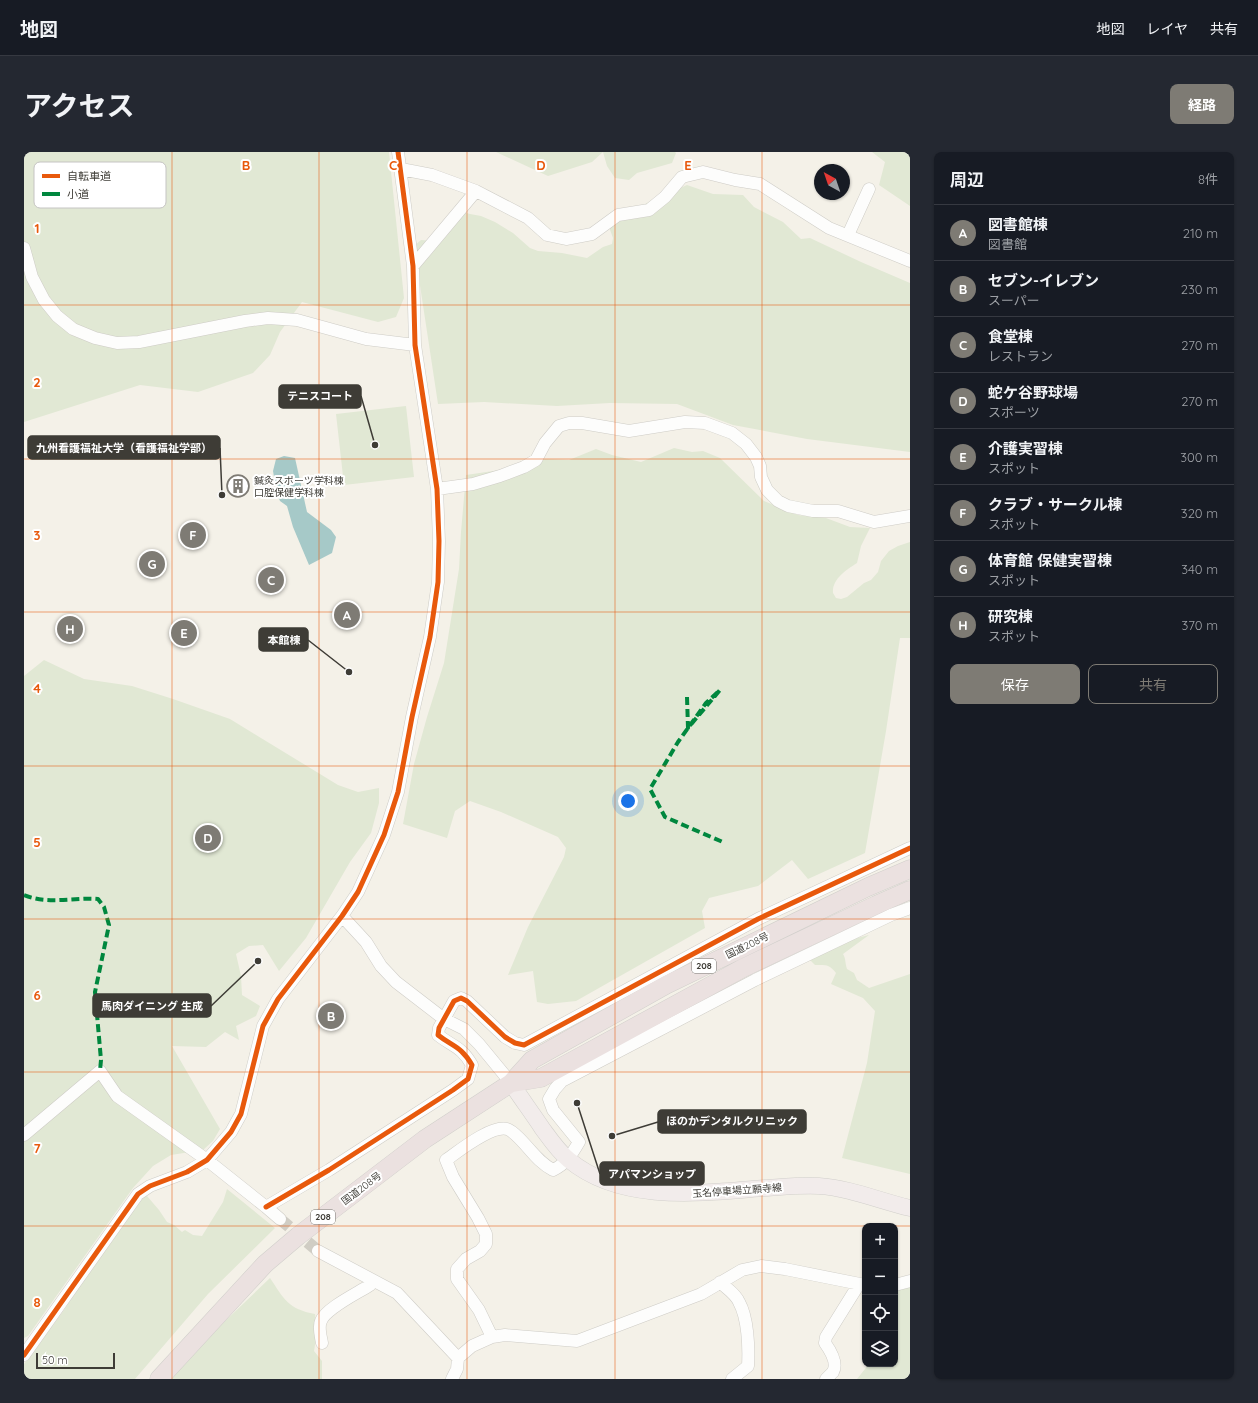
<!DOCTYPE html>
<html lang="ja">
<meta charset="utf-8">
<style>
:root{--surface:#171b24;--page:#242831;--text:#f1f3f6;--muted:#9ea1a6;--line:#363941;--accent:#7e7b74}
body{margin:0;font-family:Quicksand,"Noto Sans JP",sans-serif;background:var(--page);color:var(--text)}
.controls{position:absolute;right:12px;bottom:12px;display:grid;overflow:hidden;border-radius:8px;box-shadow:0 1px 3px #0004}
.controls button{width:36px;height:36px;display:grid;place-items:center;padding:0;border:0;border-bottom:1px solid var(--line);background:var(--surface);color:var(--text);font:20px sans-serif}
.compass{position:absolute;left:790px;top:12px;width:36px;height:36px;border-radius:50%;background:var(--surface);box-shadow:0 1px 3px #0004;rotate:320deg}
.scale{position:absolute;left:12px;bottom:10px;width:79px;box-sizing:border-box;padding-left:4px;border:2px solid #3e3c36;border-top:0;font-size:11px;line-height:14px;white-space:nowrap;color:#3e3c36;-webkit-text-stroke:3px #fff;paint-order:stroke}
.you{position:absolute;left:604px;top:649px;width:14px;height:14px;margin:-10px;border:3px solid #fff;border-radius:50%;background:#1a73e8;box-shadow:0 0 0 6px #1a73e833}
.badge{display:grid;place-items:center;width:26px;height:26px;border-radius:50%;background:var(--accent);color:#fff;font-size:13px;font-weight:700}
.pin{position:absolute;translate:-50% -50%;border:2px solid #fff;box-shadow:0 1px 4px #0006}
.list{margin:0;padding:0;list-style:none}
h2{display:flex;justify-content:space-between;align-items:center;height:52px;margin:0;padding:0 16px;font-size:17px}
h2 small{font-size:13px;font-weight:400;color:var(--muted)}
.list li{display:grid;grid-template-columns:26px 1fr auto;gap:12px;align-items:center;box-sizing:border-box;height:56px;padding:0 16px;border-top:1px solid var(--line)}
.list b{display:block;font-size:15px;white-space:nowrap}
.list p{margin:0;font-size:13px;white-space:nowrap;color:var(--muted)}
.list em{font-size:13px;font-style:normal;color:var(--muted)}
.actions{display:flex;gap:8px;padding:12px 16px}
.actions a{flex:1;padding:9px 0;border:1px solid var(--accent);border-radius:8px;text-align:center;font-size:14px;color:var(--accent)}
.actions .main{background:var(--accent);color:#fff}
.icon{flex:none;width:22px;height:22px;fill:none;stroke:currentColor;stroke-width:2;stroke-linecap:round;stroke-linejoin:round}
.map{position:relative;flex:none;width:886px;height:1227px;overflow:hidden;border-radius:8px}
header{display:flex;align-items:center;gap:24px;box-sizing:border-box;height:56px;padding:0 20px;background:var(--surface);border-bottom:1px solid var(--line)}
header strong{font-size:19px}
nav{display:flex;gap:22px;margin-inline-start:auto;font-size:14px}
.intro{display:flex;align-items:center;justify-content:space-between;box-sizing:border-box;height:96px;padding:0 24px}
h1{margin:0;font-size:28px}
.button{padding:10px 18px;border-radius:8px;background:var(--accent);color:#fff;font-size:14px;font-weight:700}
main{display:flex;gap:24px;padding:0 24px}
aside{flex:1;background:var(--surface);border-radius:8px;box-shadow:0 1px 3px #0004}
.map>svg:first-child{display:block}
.green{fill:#e1e8d4}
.water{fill:#a6c9c8}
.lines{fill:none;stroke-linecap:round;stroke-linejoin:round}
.minor-tunnel{stroke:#d0cdc4;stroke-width:12;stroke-dasharray:12 6;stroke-linecap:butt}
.minor-casing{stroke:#ceccc6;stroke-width:13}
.major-casing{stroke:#d1cfcb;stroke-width:17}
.highway-casing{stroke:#d1cfcb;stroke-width:19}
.minor{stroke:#fdfdfc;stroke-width:12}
.major{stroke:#f2eceb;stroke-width:16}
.highway{stroke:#ebe1e0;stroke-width:18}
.quiet{stroke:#00873e;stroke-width:4;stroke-dasharray:8 4;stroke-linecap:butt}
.cycleway-casing{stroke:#fff;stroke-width:8}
.cycleway{stroke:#e8590c;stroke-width:5}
.grid{fill:none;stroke:#e8590c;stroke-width:1;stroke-opacity:0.55}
.labels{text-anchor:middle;stroke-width:4;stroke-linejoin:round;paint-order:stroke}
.shield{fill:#fff;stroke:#787672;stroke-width:1}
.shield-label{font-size:9px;font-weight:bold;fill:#3e3c36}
.poi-label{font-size:10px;fill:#3e3c36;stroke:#fff;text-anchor:start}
.street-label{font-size:10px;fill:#3e3c36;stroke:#fff}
.key{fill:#fff;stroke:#c5c4c3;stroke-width:1}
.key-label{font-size:11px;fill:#3e3c36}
.grid-label{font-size:13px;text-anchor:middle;font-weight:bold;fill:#e8590c;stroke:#fff;stroke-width:4;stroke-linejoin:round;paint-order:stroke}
.leader{fill:none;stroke:#3e3c36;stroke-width:1.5}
.callout-dot{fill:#3e3c36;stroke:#fff;stroke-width:1.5}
.callout{fill:#3e3c36;stroke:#3e3c36;stroke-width:1.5}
.callout-label{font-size:11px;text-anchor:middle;font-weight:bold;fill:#fff}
</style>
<header>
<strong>地図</strong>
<nav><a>地図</a><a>レイヤ</a><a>共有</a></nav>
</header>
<div class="intro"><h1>アクセス</h1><a class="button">経路</a></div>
<main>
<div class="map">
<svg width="886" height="1227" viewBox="0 0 886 1227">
<rect width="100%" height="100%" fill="#f4f1e8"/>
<path class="green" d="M0 0H365L380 146 372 165 354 170 278 150 256 180 246 203 229 221 174 240 116 233 0 270Z
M472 0H651L652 1 648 11 613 21 605 28 591 26 583 14 579 0 568 10 524 24Z
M848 0H886V54L855 33 861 10Z
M663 33 689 42 719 43 730 55 759 70 777 87 786 86 837 110 886 131V300L783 287 709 273 653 252 586 251 533 254 460 250 414 252 390 94 397 88 410 89 439 60 446 62 457 64 471 70 489 81 506 96 514 99 538 101 563 106 579 95 588 92 589 86 585 75 619 54 623 51Z
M382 254 390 325 320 333 312 262Z
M650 296 668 300 679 299 696 306 740 349 774 363 802 366 826 375 846 376 837 394 833 411C822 418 808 427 809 441L812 446 817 447 823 445 840 431 847 428 854 420 857 409 865 399 874 394 886 390V486H876L862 579 841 701 784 727 768 708 734 734 685 746 678 759 681 776 552 849 524 852 513 850 509 819 484 823 504 775 540 705 542 696 534 685 477 660 446 649 431 659 423 686 379 672 390 612 403 565 420 511 435 417 437 380 442 323 504 314 521 307 545 308 572 297 588 303 617 310Z
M20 508 60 527 108 534 149 547 206 567 314 633 334 640 355 636V651L347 681 326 710 282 786 255 819 239 793 225 794 212 802 217 824 218 843 236 854 232 864 212 874 215 888 201 880 182 895 148 894 196 977 189 989 179 998 147 1003 129 1014 109 1036 4 1184 0 1186V524Z
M845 783 819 802C822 807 821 811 823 817L830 821 833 828 845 836 886 822V1022L818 1006 843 911 851 859 839 846 807 832 812 821C805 812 802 813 791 813L784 806 829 787Z
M203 1037 251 1076 184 1142 111 1227H0V1212L40 1158 101 1065 120 1044H123L135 1058 143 1070 150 1073 158 1080 161 1078 169 1083 178 1084 199 1050Z
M246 1126C260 1147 264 1157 291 1162L293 1181 290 1199 298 1209V1227H146L196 1174Z
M886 1129V1227H833L845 1212H871V1133Z"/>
<path class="water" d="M260 304 271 306 283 360 307 378 312 385 308 401 285 413 269 375 263 354 256 349 253 342 249 319 252 307Z"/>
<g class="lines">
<path class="minor-tunnel" d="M256 1067 294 1099"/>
<g class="minor-casing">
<path id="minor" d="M377 17 408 23 452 39 504 66 523 83 542 87 568 82 594 63 625 58 641 45 658 25 679 20 711 28 736 32 805 76 886 109
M824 83 845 37
M0 96 8 125 20 148 33 164 49 177 71 186 93 191 115 190 221 169 244 166 273 168 342 187 391 193
M389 114 452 39
M413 337 449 332 476 324 500 315 512 308 521 291 535 274 545 271H558L605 279 661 270 681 271 708 281 722 292 732 305 736 314 737 325 743 338 754 349 764 354 789 359H814L850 370 886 364
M318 764 342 790 357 814 372 830 420 867 440 877 455 892 487 931
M0 983 76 919 93 944 183 1008 242 1055 256 1067
M242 1055 305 1018 429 938 444 927 448 913C437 894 429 895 414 883L415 876 430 849 437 846 443 849 481 885 491 891 500 893 734 767 886 696
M294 1099 373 1141 434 1206
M696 1130C702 1136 712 1142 715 1150 724 1166 725 1195 724 1214L708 1227
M871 1133 886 1129
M468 1185 455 1158 433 1127V1117L442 1107 456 1099 462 1092V1082L454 1066 429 1025 422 1008C435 999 467 973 483 977 487 978 492 983 495 986 507 998 514 1010 529 1018 542 1012 548 1002 555 990L529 958 525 947 531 937 538 929 731 828 867 763 886 756
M298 1191C297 1185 294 1175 297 1169 302 1156 334 1141 346 1133L350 1129
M0 1203 114 1042 126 1034 163 1020 183 1008 207 980 217 962 239 874 254 847 318 764 334 740 360 683 374 640 388 565 406 485 414 430 415 389 413 337 391 193 389 114 374 0
M428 1227 433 1217 434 1206 448 1194 468 1185 481 1183 553 1189 677 1142 718 1118 737 1114 761 1117 841 1133
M802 1227C804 1225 807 1222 809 1220 814 1211 806 1198 801 1191L802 1185 835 1132"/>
</g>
<g class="major-casing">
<path id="major" d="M487 931C497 946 508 961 518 976 526 987 534 999 545 1008 598 1052 678 1041 741 1036 758 1035 777 1033 795 1034 826 1036 856 1049 886 1056"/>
</g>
<g class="highway-casing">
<path id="highway" d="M487 931 517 926 719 816 852 753 886 738
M135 1227 241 1112 274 1084 401 987 487 931 508 908 642 833 844 735 886 717"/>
</g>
<use href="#minor" class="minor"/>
<use href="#major" class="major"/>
<use href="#highway" class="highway"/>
<path class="quiet" d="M663 545 664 576 696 538 682 551 654 590 626 637 641 665 701 691
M0 743C24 753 50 745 74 747L80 755 85 773 71 840 77 908 76 919"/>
<g class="cycleway-casing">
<path id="cycleway" d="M242 1055 305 1018 429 938 444 927 448 913C437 894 429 895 414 883L415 876 430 849 437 846 443 849 481 885 491 891 500 893 734 767 886 696
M0 1203 114 1042 126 1034 163 1020 183 1008 207 980 217 962 239 874 254 847 318 764 334 740 360 683 374 640 388 565 406 485 414 430 415 389 413 337 391 193 389 114 374 0"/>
</g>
<use href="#cycleway" class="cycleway"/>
</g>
<path class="grid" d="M148 0V1227M295 0V1227M443 0V1227M591 0V1227M738 0V1227M0 153H886M0 307H886M0 460H886M0 614H886M0 767H886M0 920H886M0 1074H886"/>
<defs>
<g id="building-ring" transform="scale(1.15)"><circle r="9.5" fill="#fff" stroke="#7e7b74" stroke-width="1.5"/><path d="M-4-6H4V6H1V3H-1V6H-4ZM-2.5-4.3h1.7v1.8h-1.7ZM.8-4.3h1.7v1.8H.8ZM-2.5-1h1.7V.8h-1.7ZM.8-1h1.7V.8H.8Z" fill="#7e7b74"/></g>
</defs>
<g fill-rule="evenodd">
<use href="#building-ring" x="214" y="334"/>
</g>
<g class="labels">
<g class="shield">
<rect x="668" y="807" width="24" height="14" rx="3"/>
<rect x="287" y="1058" width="24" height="14" rx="3"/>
</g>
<g class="shield-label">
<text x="680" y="817">208</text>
<text x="299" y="1068">208</text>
</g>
<g class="poi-label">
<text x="230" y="332">鍼灸スポーツ学科棟<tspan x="230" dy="12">口腔保健学科棟</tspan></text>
</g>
<g class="street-label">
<text transform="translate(723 793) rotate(-26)" y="4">国道208号</text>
<text transform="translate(337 1036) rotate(-37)" y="4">国道208号</text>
<text transform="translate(713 1038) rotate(-4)" y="4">玉名停車場立願寺線</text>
</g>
</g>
<rect x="10" y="10" width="132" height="46" rx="6" class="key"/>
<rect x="18" y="22" width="18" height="4" fill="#e8590c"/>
<rect x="18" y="40" width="18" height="4" fill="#00873e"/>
<g class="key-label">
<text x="43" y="28">自転車道</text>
<text x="43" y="46">小道</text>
</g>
<g class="grid-label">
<text x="222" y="18">B</text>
<text x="369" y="18">C</text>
<text x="517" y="18">D</text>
<text x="664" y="18">E</text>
<text x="13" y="81">1</text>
<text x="13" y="235">2</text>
<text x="13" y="388">3</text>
<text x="13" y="541">4</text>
<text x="13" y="695">5</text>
<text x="13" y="848">6</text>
<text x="13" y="1001">7</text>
<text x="13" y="1155">8</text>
</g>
<path class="leader" d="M351 293L337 244M198 343L196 296M325 520L284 488M234 809L187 854M588 984L634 970M553 951L576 1022"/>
<g class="callout-dot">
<circle cx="351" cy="293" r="4"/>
<circle cx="198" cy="343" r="4"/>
<circle cx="325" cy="520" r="4"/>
<circle cx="234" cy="809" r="4"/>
<circle cx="588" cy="984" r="4"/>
<circle cx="553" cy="951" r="4"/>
</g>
<g class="callout">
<rect x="255" y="233" width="82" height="23" rx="4"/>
<rect x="4" y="284" width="192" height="23" rx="4"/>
<rect x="235" y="476" width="49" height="23" rx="4"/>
<rect x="69" y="842" width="118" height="23" rx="4"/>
<rect x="634" y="958" width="148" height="23" rx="4"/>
<rect x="576" y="1010" width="104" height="23" rx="4"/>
</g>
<g class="callout-label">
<text x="296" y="248">テニスコート</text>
<text x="100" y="300">九州看護福祉大学（看護福祉学部）</text>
<text x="260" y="492">本館棟</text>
<text x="128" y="858">馬肉ダイニング 生成</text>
<text x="708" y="973">ほのかデンタルクリニック</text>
<text x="628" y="1026">アパマンショップ</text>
</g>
</svg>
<div class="controls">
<button>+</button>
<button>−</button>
<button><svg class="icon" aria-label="locate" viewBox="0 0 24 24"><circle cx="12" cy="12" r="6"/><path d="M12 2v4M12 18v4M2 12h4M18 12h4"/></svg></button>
<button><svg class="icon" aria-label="layers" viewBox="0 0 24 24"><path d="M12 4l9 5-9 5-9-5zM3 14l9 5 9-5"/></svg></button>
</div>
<svg class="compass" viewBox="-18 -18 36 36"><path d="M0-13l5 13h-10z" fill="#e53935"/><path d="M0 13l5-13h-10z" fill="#9ea1a6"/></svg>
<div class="scale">50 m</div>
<div class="you"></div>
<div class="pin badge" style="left:323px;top:463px">A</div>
<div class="pin badge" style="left:307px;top:864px">B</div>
<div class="pin badge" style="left:247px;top:428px">C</div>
<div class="pin badge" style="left:184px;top:686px">D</div>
<div class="pin badge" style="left:160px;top:481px">E</div>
<div class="pin badge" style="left:169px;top:383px">F</div>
<div class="pin badge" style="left:128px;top:412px">G</div>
<div class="pin badge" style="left:46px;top:477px">H</div>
</div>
<aside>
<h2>周辺<small>8件</small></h2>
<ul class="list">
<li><span class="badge">A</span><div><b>図書館棟</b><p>図書館</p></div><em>210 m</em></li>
<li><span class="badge">B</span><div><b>セブン-イレブン</b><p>スーパー</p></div><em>230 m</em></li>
<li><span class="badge">C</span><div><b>食堂棟</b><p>レストラン</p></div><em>270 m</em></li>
<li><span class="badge">D</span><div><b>蛇ケ谷野球場</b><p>スポーツ</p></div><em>270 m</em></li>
<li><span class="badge">E</span><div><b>介護実習棟</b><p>スポット</p></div><em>300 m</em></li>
<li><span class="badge">F</span><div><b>クラブ・サークル棟</b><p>スポット</p></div><em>320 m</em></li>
<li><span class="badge">G</span><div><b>体育館 保健実習棟</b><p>スポット</p></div><em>340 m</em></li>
<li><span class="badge">H</span><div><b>研究棟</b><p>スポット</p></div><em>370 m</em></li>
</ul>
<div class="actions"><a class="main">保存</a><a>共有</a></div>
</aside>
</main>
